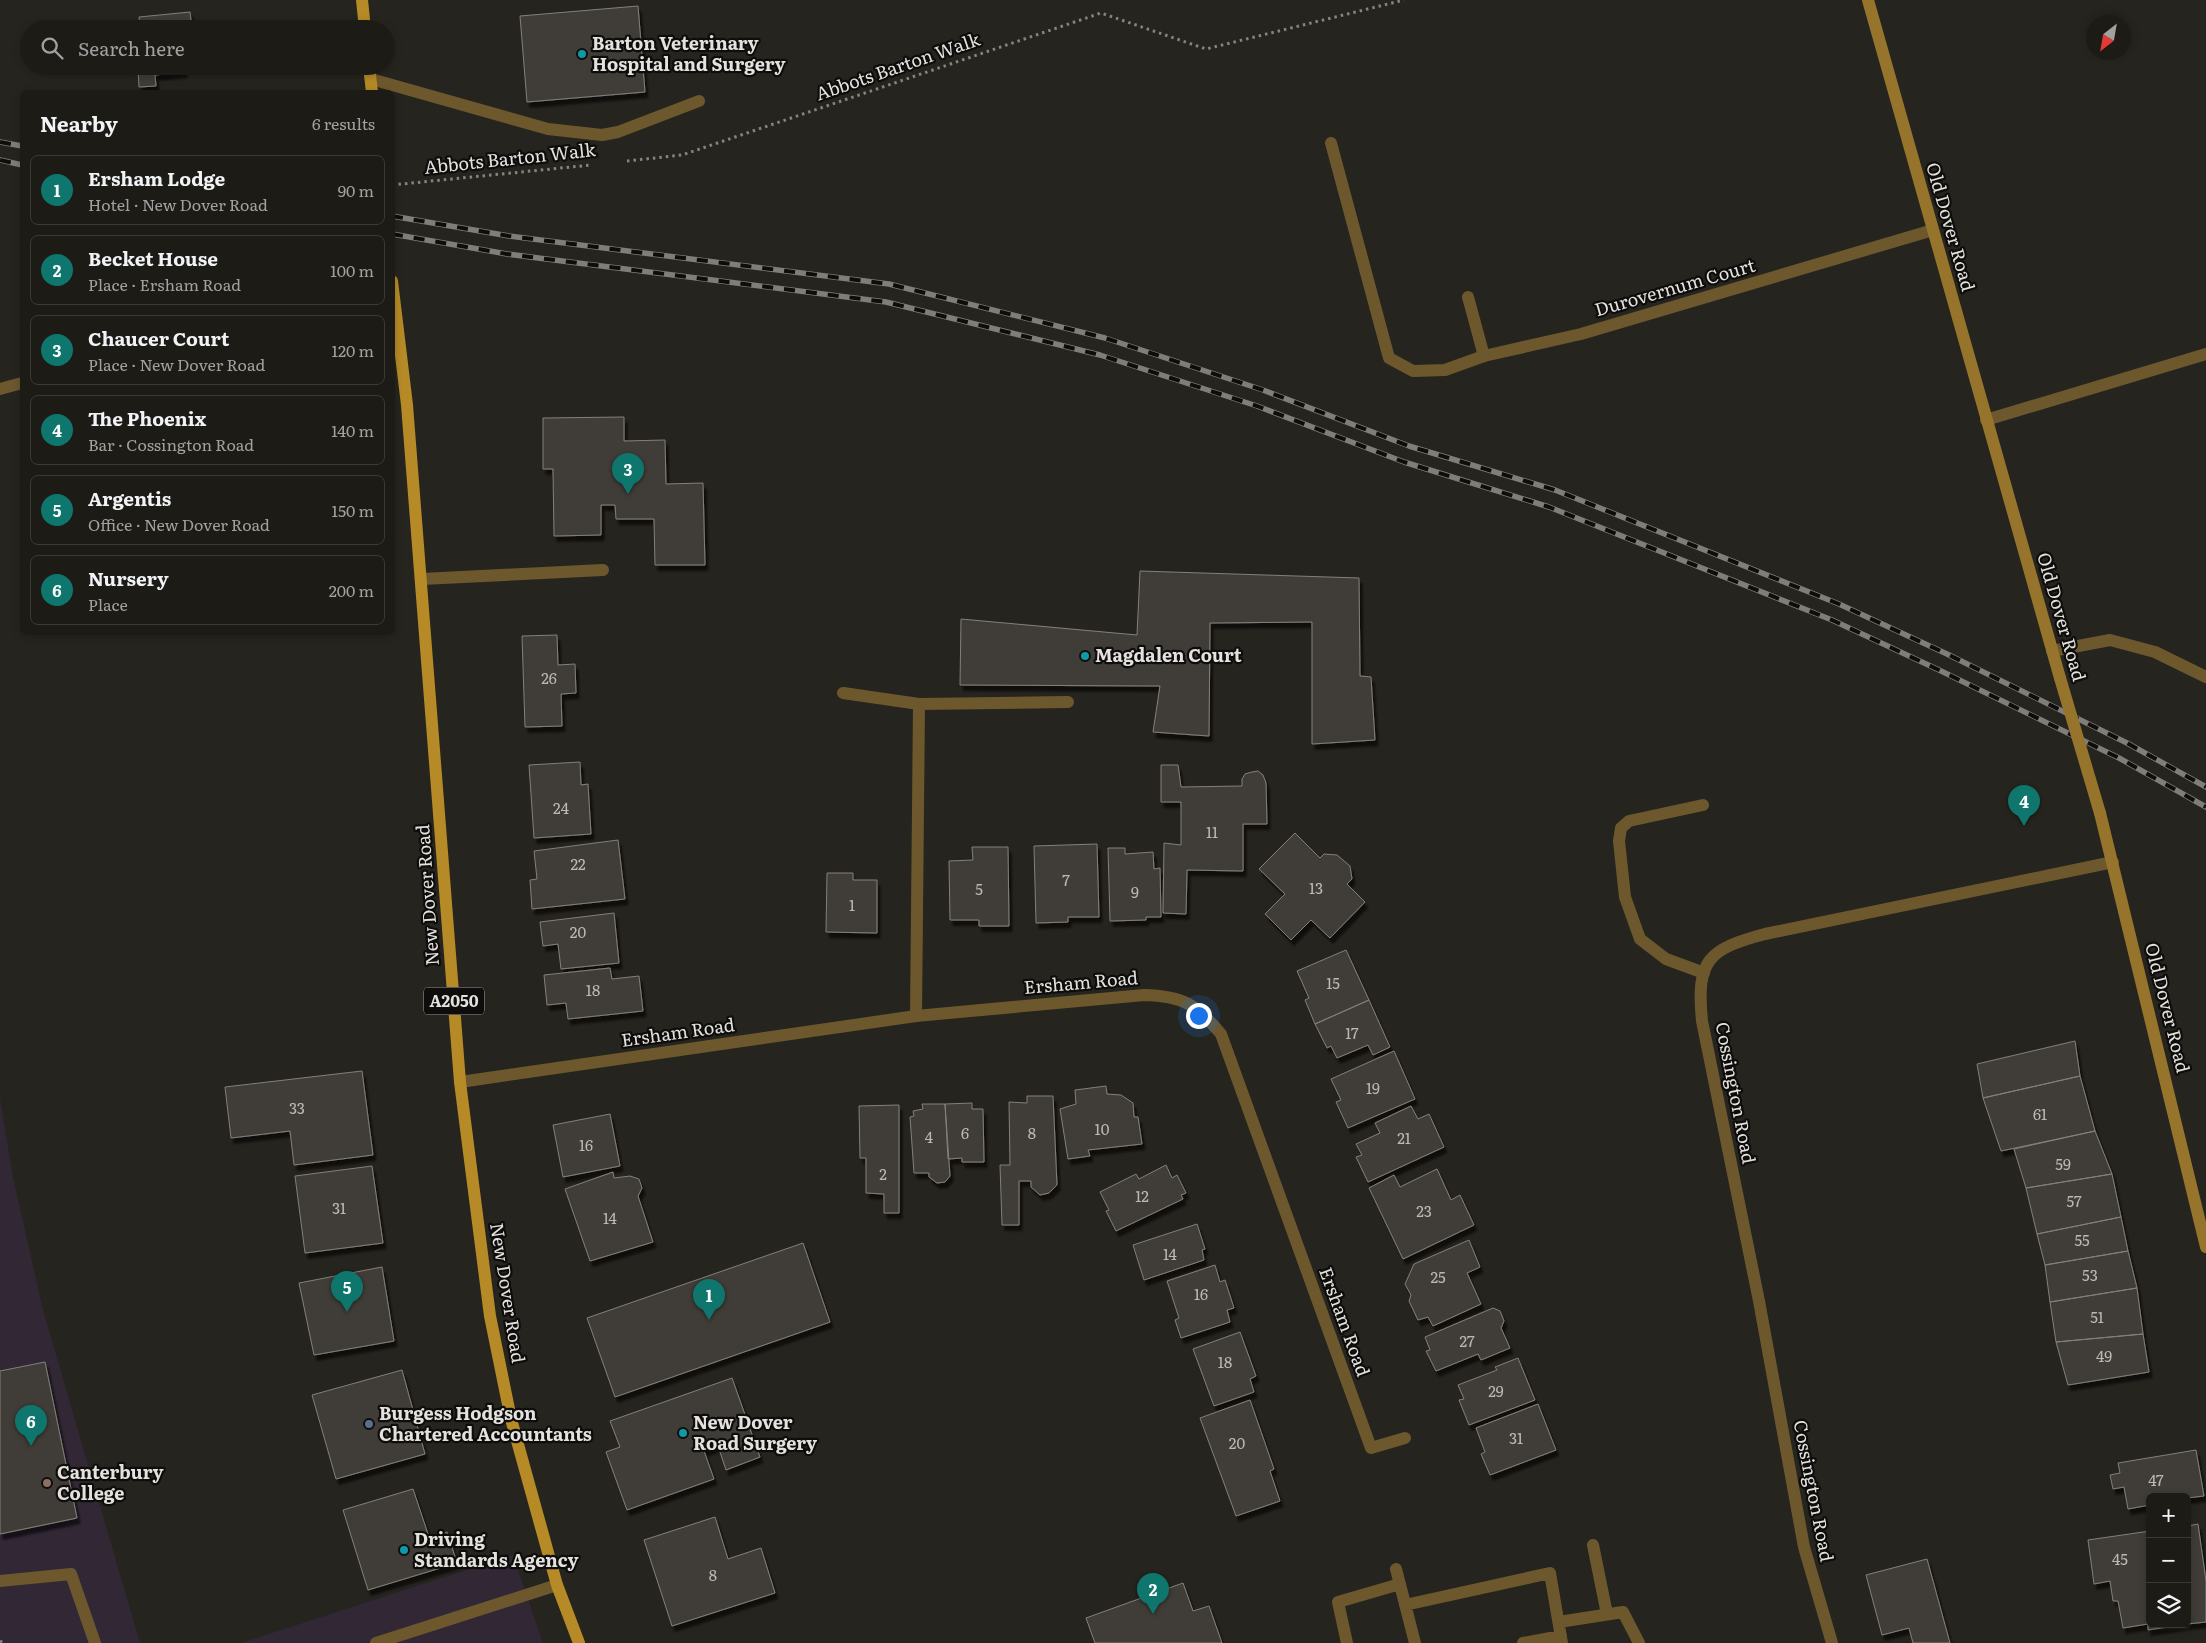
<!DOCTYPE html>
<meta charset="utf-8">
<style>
:root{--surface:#1c1b16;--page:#292823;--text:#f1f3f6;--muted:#a0a1a1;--line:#3a3935;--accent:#0f766e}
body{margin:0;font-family:Literata,serif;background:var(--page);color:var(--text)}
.controls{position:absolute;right:15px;bottom:15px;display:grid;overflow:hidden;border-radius:8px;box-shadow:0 2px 8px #0003}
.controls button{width:45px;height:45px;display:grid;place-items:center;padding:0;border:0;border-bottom:1px solid var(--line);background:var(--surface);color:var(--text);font:25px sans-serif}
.compass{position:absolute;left:2086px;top:15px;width:45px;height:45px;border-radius:50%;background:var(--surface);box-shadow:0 2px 8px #0003;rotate:211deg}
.you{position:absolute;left:1198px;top:1015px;width:18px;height:18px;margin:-12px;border:4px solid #fff;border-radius:50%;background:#1a73e8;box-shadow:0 0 0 8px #1a73e833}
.badge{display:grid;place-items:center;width:32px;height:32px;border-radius:50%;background:var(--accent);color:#fff;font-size:16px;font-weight:700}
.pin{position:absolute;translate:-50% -41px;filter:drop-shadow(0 1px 2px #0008)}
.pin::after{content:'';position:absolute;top:26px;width:18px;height:15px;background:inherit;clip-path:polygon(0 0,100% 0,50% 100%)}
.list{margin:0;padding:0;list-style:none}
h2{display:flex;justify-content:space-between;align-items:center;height:65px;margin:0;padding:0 20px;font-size:21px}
h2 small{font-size:16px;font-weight:400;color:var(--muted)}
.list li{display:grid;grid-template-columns:32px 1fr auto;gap:15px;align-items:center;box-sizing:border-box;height:70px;margin:0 10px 10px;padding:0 10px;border:1px solid var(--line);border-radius:8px}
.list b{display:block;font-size:19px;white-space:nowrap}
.list p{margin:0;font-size:16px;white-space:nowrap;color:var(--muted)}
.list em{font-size:16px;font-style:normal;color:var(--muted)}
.icon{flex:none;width:28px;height:28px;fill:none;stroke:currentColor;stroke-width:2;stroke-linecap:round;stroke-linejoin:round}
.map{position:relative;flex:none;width:2206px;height:1643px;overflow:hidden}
.search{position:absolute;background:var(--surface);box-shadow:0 2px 8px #0003;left:20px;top:20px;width:375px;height:55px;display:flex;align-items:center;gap:12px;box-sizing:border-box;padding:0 18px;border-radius:28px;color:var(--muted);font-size:19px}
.panel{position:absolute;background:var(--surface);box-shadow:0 2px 8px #0003;left:20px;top:90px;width:375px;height:545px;border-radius:8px}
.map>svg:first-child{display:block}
.education{fill:#312735}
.building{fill:#403e38;stroke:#838079;filter:url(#shadow)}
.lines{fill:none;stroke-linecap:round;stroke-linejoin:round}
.path{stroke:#85847f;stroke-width:3;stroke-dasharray:2.5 4;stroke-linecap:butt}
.lane{stroke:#6d582e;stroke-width:12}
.street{stroke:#6d582e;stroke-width:12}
.secondary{stroke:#96742c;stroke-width:12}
.primary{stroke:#b68a26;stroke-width:12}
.rail-casing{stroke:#807e79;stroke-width:5.5}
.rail{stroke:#0e0d0b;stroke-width:4;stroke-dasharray:11;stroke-linecap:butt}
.secondary-bridge{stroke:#96742c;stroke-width:12}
.culture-dot{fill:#0f9aa8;stroke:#0e0d0b;stroke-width:2}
.service-dot{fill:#5c6f8a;stroke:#0e0d0b;stroke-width:2}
.education-dot{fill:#8d6e63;stroke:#0e0d0b;stroke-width:2}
.labels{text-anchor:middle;stroke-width:4.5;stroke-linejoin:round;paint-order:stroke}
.number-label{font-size:15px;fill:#bab9b4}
.shield{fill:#0e0d0b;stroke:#a3a29f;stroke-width:1}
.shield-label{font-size:16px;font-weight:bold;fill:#e3e2de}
.poi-label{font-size:18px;font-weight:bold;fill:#e3e2de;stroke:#0e0d0b;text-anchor:start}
.street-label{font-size:18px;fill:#e3e2de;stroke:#0e0d0b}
</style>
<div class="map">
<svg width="2206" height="1643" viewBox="0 0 2206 1643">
<defs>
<filter id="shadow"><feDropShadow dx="3" dy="5.5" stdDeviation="1" flood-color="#0009"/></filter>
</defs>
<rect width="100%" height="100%" fill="#26241e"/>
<path class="education" d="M0 1098 13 1177 43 1310 140 1643H0Z
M513 1555 543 1643H241Z"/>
<path class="building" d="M638 6 645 92 527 102 520 16Z
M190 12 192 29H140L139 17Z
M127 66H184V72L155 75 156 86 139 87 138 67 127 68Z
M624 417V441L665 440 666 484 703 483 705 565H655L654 519H616L615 505H601V535L554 536 553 469H543V418Z
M1140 571 1359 578 1360 676 1371 677 1375 740 1312 744V622L1210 623 1209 736 1153 732 1160 686 960 685 961 619 1137 635Z
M557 635 558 665 575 664 576 693 561 694 562 726 525 727 522 636Z
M580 762 581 785 588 784 591 834 534 838 529 765Z
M1161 765H1178L1181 787 1242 786V779L1245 774 1252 772 1258 771 1263 775 1266 783 1267 824H1243V871L1187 870 1186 914 1163 913 1164 843 1181 845V802H1161Z
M1295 833 1320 858 1324 854 1337 855 1350 866 1352 879 1347 884 1365 902 1330 938 1311 920 1291 940 1265 914 1285 894 1259 869Z
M618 840 625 899 532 909 530 880 537 879 534 851Z
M1097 844 1099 917H1068V922L1036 923 1034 846Z
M972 847H1008L1009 926H979V920H950L949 861 973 860Z
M1108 848H1125V854L1153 852 1154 869 1160 868 1161 917H1146V920L1110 921Z
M827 873H853V880H877V933L826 932Z
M614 913 619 963 561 969 558 944 543 946 540 922Z
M1346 950 1369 1000 1315 1024 1305 1000 1309 998 1297 971Z
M610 968 612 979 639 976 643 1011 568 1019 566 1003 547 1005 544 975Z
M1369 1000 1390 1047 1373 1055 1368 1045 1337 1058 1331 1046 1327 1048 1315 1024Z
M2075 1041 2080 1076 1983 1098 1977 1064Z
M1394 1051 1415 1099 1348 1128 1336 1102 1341 1100 1331 1079Z
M362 1071 373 1155 294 1165 290 1131 231 1138 225 1087Z
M2080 1076 2095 1131 2001 1151 1983 1098Z
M1106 1086 1107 1094 1121 1095 1133 1103 1134 1117H1138L1142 1144 1088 1150 1090 1156 1068 1159 1060 1109 1076 1104 1075 1090Z
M1027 1096H1053L1057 1185 1049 1193 1040 1195 1031 1187V1181H1019V1225H1002L1000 1165H1010L1009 1102 1027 1103Z
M972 1103V1109H983L984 1162H962V1158L948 1159 945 1104Z
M922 1104H945L950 1176 945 1182 937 1183 929 1177V1173H914L910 1117 914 1116 913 1111 923 1109Z
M899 1105V1213H884V1194L866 1193V1158H860L859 1106Z
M1411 1106 1418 1119 1429 1114 1444 1147 1368 1182 1356 1157 1362 1155 1356 1144 1380 1133 1375 1123Z
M610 1114 620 1166 563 1177 553 1125Z
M2095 1131 2112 1174 2026 1188 2014 1149Z
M1166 1165 1172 1178 1177 1175 1186 1193 1181 1195 1183 1199 1116 1231 1106 1211 1109 1210 1100 1192 1136 1174 1139 1179Z
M372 1166 383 1243 305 1253 295 1176Z
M1437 1169 1451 1200 1460 1195 1474 1225 1403 1259 1369 1188 1394 1175 1400 1187Z
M613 1172 614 1178 630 1176 639 1179 642 1188 638 1196 653 1242 590 1261 565 1189Z
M2112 1174 2121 1217 2037 1234 2026 1188Z
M2121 1217 2128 1251 2045 1265 2037 1234Z
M1197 1224 1205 1249 1202 1250 1204 1260 1144 1280 1133 1245Z
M1469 1240 1480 1267 1467 1273 1481 1304 1433 1326 1428 1317 1418 1320 1409 1301 1411 1295 1405 1284 1414 1264Z
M803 1243 830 1322 615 1397 587 1318Z
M2128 1251 2137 1288 2050 1302 2045 1265Z
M1215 1265 1220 1282 1225 1280 1234 1308 1227 1310 1230 1322 1181 1338 1175 1320 1179 1318 1167 1281Z
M382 1267 394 1341 314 1355 299 1283Z
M2137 1288 2143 1334 2056 1342 2050 1302Z
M1493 1308 1500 1311 1504 1321 1501 1328 1510 1348 1481 1360 1478 1354 1436 1371 1426 1351 1430 1350 1425 1337Z
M1240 1332 1256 1376 1250 1379 1254 1392 1214 1406 1193 1349Z
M2143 1334 2149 1372 2068 1385 2056 1342Z
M1518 1358 1535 1400 1469 1425 1459 1400 1464 1399 1458 1385 1497 1370 1495 1367Z
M45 1362 77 1518 0 1534V1371Z
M402 1370 425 1454 336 1479 312 1395Z
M732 1378 760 1457 726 1470 718 1446 704 1451 714 1479 627 1510 606 1452 620 1447 610 1421Z
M1250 1400 1274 1469 1270 1471 1280 1501 1236 1516 1200 1418Z
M1538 1404 1556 1450 1490 1475 1481 1454 1485 1452 1476 1428Z
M2196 1450 2204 1496 2187 1498V1497H2150V1505L2128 1509 2124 1487 2113 1489 2110 1475 2120 1473 2118 1463Z
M413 1489 429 1537 447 1532 457 1563 368 1590 343 1510Z
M715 1517 728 1559 761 1548 775 1593 672 1626 644 1540Z
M2198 1524 2206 1581V1622L2187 1624V1526Z
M2150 1531V1624H2187L2148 1630V1624L2123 1628 2118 1601H2113L2110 1581 2094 1584 2088 1540Z
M1927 1559 1950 1643H1913L1909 1628 1882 1635 1866 1575Z
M1183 1583 1193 1611 1209 1606 1222 1643H1095L1086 1618Z"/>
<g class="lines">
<path class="path" d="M627 161 682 155 1101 13 1206 49 1404 0
M392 185 591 165
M0 1641 4 1643"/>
<path class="lane" d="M371 79 548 129 602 135 618 132 699 101
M1331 143 1389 358 1413 371 1445 370 1484 356
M1986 420 2206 354
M422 579 603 570
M1703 805 1629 821 1621 828 1619 841 1625 897 1640 939 1666 959 1704 973
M1593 1545 1607 1614
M1396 1569 1415 1643
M0 1581 71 1574 95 1643
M1405 1605 1550 1573 1562 1643
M1559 1622 1623 1612 1639 1643
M376 1643 557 1585
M1347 1643 1338 1602 1400 1584
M1523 1643 1561 1636"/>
<path class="street" d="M1468 297 1484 356 1581 334 1933 230
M0 389 22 383
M2052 651 2110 640 2155 652 2206 677
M843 693 919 704 1068 702
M916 1016 919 704
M460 1082 916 1016 1144 995C1183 996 1196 1004 1221 1034L1371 1448 1405 1438
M1832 1643 1804 1547 1759 1301 1702 1021C1696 960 1708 949 1765 934L2113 862"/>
<path class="secondary" d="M1868 0 2060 678
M2100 813 2206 1247"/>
<path class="primary" d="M362 0 365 29
M369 66 372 92
M392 281 407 405 460 1082 490 1316 511 1419 557 1585 579 1643"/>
<g class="rail-casing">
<path id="rail" d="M0 142 22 146
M0 160 22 165
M392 216 509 236 889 284 1105 338 1263 390 1409 446 1555 490 1839 604 1947 654 2127 743 2206 787
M392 234 507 254 886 302 1100 355 1257 406 1404 462 1549 507 1832 620 1939 670 2119 758 2206 807"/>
</g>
<use href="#rail" class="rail"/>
<path class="secondary-bridge" d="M2060 678 2100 813"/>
</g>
<g class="culture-dot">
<circle cx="582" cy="54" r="5"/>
<circle cx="1085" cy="656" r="5"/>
<circle cx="683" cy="1433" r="5"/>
<circle cx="404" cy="1550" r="5"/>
</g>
<circle class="service-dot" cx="369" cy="1424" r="5"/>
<circle class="education-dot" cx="47" cy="1483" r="5"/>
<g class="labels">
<g class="number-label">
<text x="549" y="684">26</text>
<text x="561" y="814">24</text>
<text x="1212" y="838">11</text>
<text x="578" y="870">22</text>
<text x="1066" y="886">7</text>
<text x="1316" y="894">13</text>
<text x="979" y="895">5</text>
<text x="1135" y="898">9</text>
<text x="852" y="911">1</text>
<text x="578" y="938">20</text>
<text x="1333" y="989">15</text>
<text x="593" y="996">18</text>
<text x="1352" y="1039">17</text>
<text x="1373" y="1094">19</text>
<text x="297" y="1114">33</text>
<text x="2040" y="1120">61</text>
<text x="1102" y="1135">10</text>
<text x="965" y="1139">6</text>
<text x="1032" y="1139">8</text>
<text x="929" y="1143">4</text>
<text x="1404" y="1144">21</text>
<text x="586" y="1151">16</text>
<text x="2063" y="1170">59</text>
<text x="883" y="1180">2</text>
<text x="1142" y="1202">12</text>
<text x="2074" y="1207">57</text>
<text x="339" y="1214">31</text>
<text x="1424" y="1217">23</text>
<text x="610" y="1224">14</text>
<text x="2082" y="1246">55</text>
<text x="1170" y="1260">14</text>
<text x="2090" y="1281">53</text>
<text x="1438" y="1283">25</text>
<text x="1201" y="1300">16</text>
<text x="2097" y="1323">51</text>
<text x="1467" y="1347">27</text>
<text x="2104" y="1362">49</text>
<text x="1225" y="1368">18</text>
<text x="1496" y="1397">29</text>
<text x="1516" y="1444">31</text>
<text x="1237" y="1449">20</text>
<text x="2156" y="1486">47</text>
<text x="2120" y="1565">45</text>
<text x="713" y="1581">8</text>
</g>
<rect class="shield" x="424" y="987.5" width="60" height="27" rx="4"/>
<g class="shield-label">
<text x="454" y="1007">A2050</text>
</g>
<g class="poi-label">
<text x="592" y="50">Barton Veterinary<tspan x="592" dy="21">Hospital and Surgery</tspan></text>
<text x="1095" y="662">Magdalen Court</text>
<text x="379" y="1420">Burgess Hodgson<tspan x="379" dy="21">Chartered Accountants</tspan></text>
<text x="693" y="1429">New Dover<tspan x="693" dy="21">Road Surgery</tspan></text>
<text x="57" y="1479">Canterbury<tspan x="57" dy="21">College</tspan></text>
<text x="414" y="1546">Driving<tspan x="414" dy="21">Standards Agency</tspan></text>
</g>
<g class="street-label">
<text transform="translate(898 67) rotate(-19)" y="6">Abbots Barton Walk</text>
<text transform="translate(510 159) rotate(-6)" y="6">Abbots Barton Walk</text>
<text transform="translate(1950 227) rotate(74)" y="6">Old Dover Road</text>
<text transform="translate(1675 288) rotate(-16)" y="6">Durovernum Court</text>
<text transform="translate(2061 617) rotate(74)" y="6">Old Dover Road</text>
<text transform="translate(428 895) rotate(-94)" y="6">New Dover Road</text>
<text transform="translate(1081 983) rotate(-5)" y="6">Ersham Road</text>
<text transform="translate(2167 1008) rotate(76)" y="6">Old Dover Road</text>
<text transform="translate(678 1033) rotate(-8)" y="6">Ersham Road</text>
<text transform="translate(1735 1093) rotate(79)" y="6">Cossington Road</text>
<text transform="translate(507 1293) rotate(81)" y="6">New Dover Road</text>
<text transform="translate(1344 1322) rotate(70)" y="6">Ersham Road</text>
<text transform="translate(1813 1491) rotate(79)" y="6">Cossington Road</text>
</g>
</g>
</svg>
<div class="controls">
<button>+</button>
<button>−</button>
<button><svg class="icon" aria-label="layers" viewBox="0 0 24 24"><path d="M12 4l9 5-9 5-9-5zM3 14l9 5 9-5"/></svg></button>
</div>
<svg class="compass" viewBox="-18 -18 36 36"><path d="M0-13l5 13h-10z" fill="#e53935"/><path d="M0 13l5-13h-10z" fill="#a0a1a1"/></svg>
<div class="you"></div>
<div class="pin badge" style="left:709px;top:1320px">1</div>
<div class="pin badge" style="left:1153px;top:1614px">2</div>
<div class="pin badge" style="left:628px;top:494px">3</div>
<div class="pin badge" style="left:2024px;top:826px">4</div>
<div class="pin badge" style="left:347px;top:1312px">5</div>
<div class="pin badge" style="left:31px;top:1446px">6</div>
<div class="search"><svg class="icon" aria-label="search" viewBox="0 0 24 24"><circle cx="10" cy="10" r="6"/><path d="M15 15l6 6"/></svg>Search here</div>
<section class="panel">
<h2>Nearby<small>6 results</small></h2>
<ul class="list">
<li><span class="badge">1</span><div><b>Ersham Lodge</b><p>Hotel · New Dover Road</p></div><em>90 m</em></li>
<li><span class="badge">2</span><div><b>Becket House</b><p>Place · Ersham Road</p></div><em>100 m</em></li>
<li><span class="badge">3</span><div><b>Chaucer Court</b><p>Place · New Dover Road</p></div><em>120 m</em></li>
<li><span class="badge">4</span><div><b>The Phoenix</b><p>Bar · Cossington Road</p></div><em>140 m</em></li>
<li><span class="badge">5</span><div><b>Argentis</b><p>Office · New Dover Road</p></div><em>150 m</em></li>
<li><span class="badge">6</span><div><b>Nursery</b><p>Place</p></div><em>200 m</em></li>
</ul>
</section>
</div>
